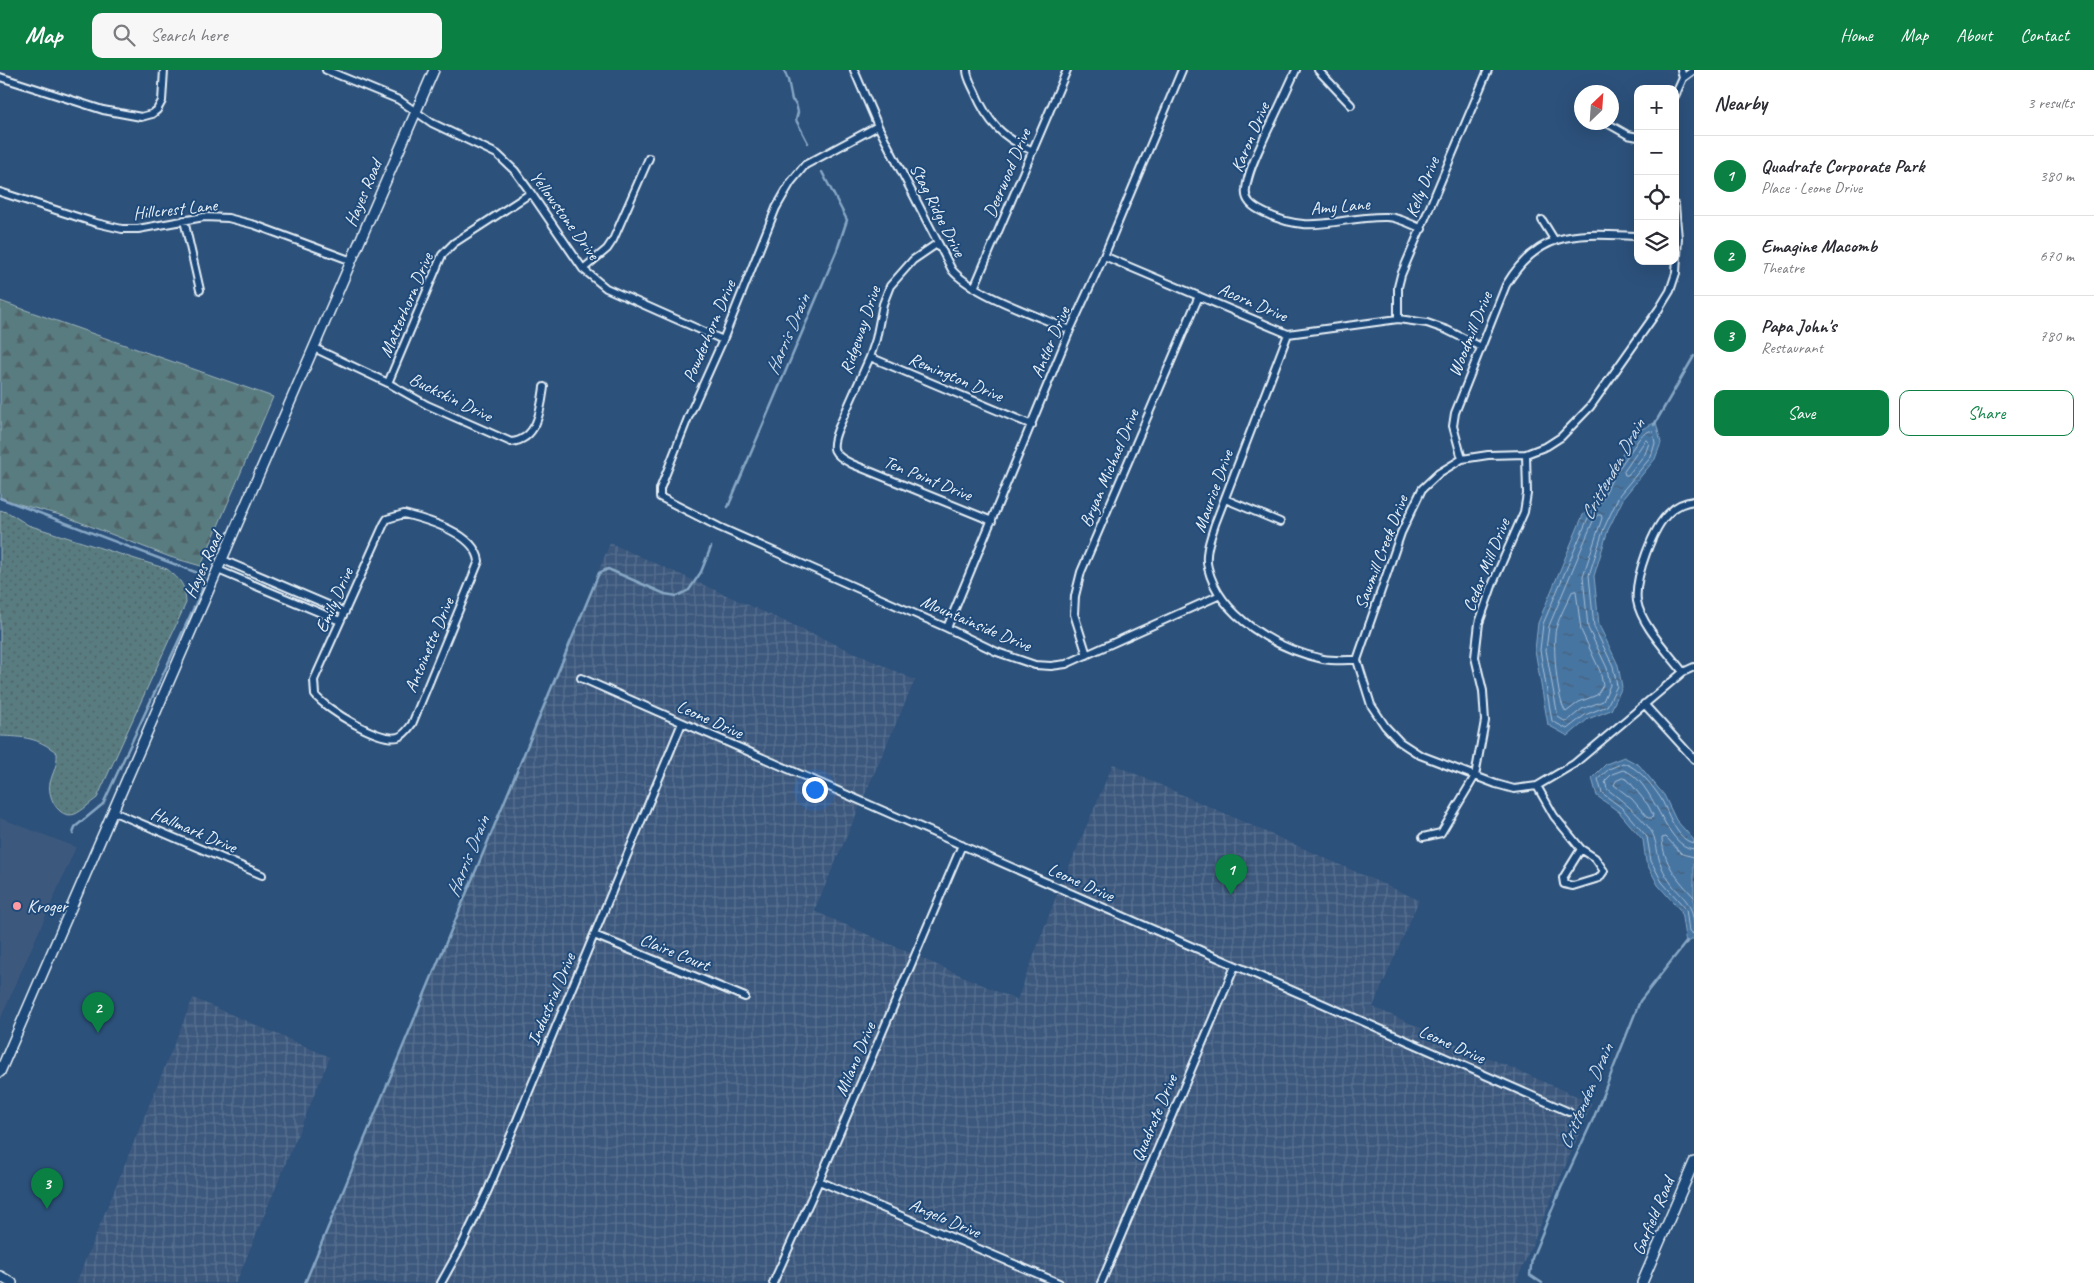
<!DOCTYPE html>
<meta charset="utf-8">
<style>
:root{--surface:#fff;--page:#f7f7f7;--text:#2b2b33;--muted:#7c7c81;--line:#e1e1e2;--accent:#0b8043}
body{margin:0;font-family:Caveat,sans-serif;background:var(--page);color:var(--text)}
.controls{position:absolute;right:15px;top:15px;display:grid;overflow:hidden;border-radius:10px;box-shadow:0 5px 20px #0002}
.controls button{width:45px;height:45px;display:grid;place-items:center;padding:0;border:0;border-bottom:1px solid var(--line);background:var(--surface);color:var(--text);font:25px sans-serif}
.compass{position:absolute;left:1574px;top:15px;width:45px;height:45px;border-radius:50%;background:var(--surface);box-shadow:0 5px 20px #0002;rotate:25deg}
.you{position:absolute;left:814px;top:719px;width:18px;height:18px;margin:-12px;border:4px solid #fff;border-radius:50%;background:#1a73e8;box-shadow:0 0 0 8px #1a73e833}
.badge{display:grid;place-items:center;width:32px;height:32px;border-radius:50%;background:var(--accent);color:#fff;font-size:16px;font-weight:700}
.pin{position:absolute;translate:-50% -41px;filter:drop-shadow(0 1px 2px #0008)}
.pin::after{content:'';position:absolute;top:26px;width:18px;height:15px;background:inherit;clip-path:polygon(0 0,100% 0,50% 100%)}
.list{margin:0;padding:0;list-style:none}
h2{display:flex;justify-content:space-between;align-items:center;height:65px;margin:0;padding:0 20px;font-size:21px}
h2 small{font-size:16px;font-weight:400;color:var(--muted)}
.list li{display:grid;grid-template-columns:32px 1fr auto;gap:15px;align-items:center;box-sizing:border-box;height:80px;padding:0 20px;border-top:1px solid var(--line)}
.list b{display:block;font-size:19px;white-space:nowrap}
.list p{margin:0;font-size:16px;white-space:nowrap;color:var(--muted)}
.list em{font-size:16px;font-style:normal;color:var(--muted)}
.actions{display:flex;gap:10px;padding:15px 20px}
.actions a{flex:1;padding:11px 0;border:1px solid var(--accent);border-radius:10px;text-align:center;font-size:18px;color:var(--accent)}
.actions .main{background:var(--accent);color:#fff}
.icon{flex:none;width:28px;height:28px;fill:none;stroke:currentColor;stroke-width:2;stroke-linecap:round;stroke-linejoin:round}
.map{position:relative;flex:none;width:1694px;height:1213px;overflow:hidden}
header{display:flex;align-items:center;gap:30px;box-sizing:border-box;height:70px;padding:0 25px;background:var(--accent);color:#fff}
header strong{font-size:24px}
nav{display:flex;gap:28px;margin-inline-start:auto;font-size:18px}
.search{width:350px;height:45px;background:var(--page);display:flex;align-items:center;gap:12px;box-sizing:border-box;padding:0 18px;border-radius:10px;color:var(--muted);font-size:19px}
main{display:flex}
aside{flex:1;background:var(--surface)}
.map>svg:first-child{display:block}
.built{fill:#3c597d}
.industrial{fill:url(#industrial-grid)}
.grass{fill:url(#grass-dots);stroke:#a0b6bc}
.forest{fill:url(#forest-firs);stroke:#a0b6bc}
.water{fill:url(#water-ripples);stroke:#87a7c4}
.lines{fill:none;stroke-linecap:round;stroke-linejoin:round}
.shore{stroke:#a7bfd6;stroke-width:1}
.stream{stroke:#87a7c4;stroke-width:2.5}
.street-casing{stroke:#e8f1f8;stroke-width:10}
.secondary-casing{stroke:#e8f1f8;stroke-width:12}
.street{stroke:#1f4a7a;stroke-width:6}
.secondary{stroke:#1f4a7a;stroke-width:9}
.poi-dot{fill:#ff9aa2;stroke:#1f4a7a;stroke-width:2}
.labels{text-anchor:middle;stroke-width:4;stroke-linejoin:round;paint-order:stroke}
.street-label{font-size:18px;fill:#e8f1f8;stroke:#1f4a7a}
.poi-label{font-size:18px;fill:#e8f1f8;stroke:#1f4a7a;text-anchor:start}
.water-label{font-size:19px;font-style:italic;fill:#d0deeb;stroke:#1f4a7a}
</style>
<header>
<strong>Map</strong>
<div class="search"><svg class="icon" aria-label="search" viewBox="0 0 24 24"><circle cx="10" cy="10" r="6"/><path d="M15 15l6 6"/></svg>Search here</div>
<nav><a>Home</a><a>Map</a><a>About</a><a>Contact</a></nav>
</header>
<main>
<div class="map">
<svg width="1694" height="1213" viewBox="0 0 1694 1213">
<defs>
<pattern id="industrial-grid" width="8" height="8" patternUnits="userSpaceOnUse" patternTransform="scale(1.25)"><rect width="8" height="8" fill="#3c597d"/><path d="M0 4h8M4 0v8" fill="none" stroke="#587190"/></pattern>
<pattern id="grass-dots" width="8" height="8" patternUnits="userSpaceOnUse" patternTransform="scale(1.25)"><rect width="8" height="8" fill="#597b80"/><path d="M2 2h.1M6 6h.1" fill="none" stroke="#506468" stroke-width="1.8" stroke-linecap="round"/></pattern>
<pattern id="forest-firs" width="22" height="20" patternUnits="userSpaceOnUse" patternTransform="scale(1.25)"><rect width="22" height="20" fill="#597b80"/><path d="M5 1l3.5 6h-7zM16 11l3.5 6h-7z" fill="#506468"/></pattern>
<pattern id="water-ripples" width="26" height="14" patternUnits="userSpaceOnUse" patternTransform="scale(1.25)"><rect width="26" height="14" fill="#4675a2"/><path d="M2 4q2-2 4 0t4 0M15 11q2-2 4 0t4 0" fill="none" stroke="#465e76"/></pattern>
</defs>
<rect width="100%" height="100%" fill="#2c517b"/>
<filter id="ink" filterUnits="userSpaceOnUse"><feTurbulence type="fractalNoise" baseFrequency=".02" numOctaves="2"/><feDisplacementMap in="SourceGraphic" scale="10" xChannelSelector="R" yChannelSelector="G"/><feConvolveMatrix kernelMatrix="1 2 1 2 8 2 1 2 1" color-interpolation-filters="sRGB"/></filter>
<g filter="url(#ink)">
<path class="built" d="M0 748 76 777 0 950Z"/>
<path class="industrial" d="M610 473 915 610 814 841 1017 930 1054 832 1113 694 1419 830 1373 937 1592 1033 1516 1213H306Z
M193 928 330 987 236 1213H76Z"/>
<path class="grass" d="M0 440 9 443 28 455 167 499C182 511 185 515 186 533L97 728C90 733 82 741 75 744 58 750 47 725 50 713 53 701 58 695 57 683 37 667 24 667 0 666Z"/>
<path class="forest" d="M0 231 273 327 201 496 170 487 64 446 0 429Z"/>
<path class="water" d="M1656 352 1661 373 1655 389 1624 427 1608 460 1594 506 1599 555 1618 595 1622 617 1611 640 1588 649 1568 666 1548 655 1535 580 1538 553 1583 445 1598 428 1609 404 1638 361Z
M1624 687 1639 695 1664 725 1676 750 1694 770V868L1686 874 1681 841 1658 815 1646 792 1643 770 1619 742 1597 726 1592 708 1606 694Z"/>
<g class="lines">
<path class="shore" d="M1650 361 1653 362 1655 373 1651 387 1620 424 1604 458 1589 505 1594 557 1613 596 1617 616 1607 636 1585 645 1567 659 1552 651 1540 580 1543 554 1588 448 1602 430 1613 407 1641 366Z
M1646 370 1649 373 1645 384 1628 405H1625L1624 402Z
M1598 445H1601L1602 448 1583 506 1588 558 1607 598 1610 615 1603 631 1582 639 1566 652 1558 647 1546 580 1549 556 1593 451Z
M1576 521 1581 560 1600 601 1603 615 1597 625 1579 632 1566 642C1557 632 1552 572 1556 558 1560 545 1567 533 1572 522Z
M1623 708 1628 710 1648 735 1653 745 1652 748H1648L1632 729 1614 715 1616 711Z
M1694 773C1676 771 1668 740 1660 727 1651 714 1638 697 1623 693L1609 699 1598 709 1602 723 1622 738 1647 767 1651 791 1662 812 1686 839 1689 862 1694 864
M1694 779C1664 778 1655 709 1623 700L1612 704 1605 711 1607 719C1620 729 1649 752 1654 767 1659 783 1657 791 1667 807 1679 828 1690 825 1694 853
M1694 787 1682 784 1666 767 1662 768C1663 793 1678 810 1694 827"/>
<path class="stream" d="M784 0 788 10 792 30 796 34 798 42 796 50 808 73
M1654 355 1694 286
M0 428 203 505 202 520 103 734 75 757 73 764
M728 437 837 180 847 150 822 102
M305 1213 599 503 608 499 665 524 677 526 689 520 701 502 711 477
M1542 1213 1530 1205 1532 1188 1561 1118 1594 1047 1640 931 1687 871"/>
<g class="street-casing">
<path id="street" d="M326 0 399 30 432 53 497 84 515 101 531 123 583 199 606 218 723 270
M854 0 878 56 952 200C972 224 1038 246 1070 260
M967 0C967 8 972 15 975 22 988 53 1003 68 1033 81
M1296 0C1286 22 1276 44 1265 66 1258 82 1248 101 1246 119 1244 131 1253 137 1263 142 1311 167 1338 146 1386 147 1398 147 1411 154 1422 159
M1318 0 1351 35
M1681 0 1683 8
M0 7 103 40 141 47 152 44 157 40 162 31 164 0
M1675 26 1683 8 1694 0
M1605 52 1628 65 1638 67
M878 56 805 95 791 112 776 138 723 270 688 348 660 419V427L719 457 947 558 997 582 1035 595 1051 596 1066 594 1218 526
M0 122 96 153 122 159H138L204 147 228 148 255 155 352 191
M1675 135 1678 168 1676 203 1670 221 1659 239 1590 337 1561 367 1547 376 1526 384 1488 385 1462 389 1439 403 1422 419 1401 463 1357 590 1371 635 1385 656 1400 672 1420 685 1496 714 1514 719 1537 716 1574 694 1683 602 1694 597
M184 150 200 220
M1542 150 1555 171
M938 173 913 190 890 216 883 234 876 269 870 287 838 359C830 379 832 384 852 394L992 451
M1104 186 1288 264 1398 249 1427 253 1447 260 1481 277
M583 199 607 179 613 170 649 88
M974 218 1067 0
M1398 249V217L1401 205 1488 0
M1288 264 1215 454C1211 467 1204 484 1208 498 1220 547 1277 579 1323 589 1333 591 1346 590 1357 590
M314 278 388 313 427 335 511 372C538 370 541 338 544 317
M870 287 1032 355
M388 313 442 185 454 173 531 123
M1462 389 1453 356 1455 343 1506 215C1540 158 1579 164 1638 166
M1225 429 1280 452
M404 444C428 450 475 463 479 491L412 654C408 659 405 665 398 667 379 672 327 640 315 625L314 610 384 454 387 449Z
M223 490 345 542
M218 500 340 551
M947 558 1070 260 1104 186 1182 0
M1087 585 1074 544 1075 526 1081 502 1199 226
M1683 602C1668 582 1641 555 1637 531 1634 509 1653 456 1670 442 1677 435 1685 432 1694 431
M581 608 1569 1042
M1644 634 1694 689
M1537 716 1554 746 1581 779 1595 788 1604 801 1599 808 1573 816 1564 814 1563 808 1581 779
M114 742 262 805
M1423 767 1441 763 1475 706 1485 651 1483 621 1475 587 1479 553 1493 513 1524 442 1527 424 1526 384
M594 865 745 927
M819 1111 1059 1213
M441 1213 462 1175 488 1120 682 653
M773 1213 819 1111 962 775
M1101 1213 1235 896"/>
</g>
<g class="secondary-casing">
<path id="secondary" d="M0 1002 434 0
M0 1206 12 1213
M1642 1213 1694 1092"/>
</g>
<use href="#street" class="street"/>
<use href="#secondary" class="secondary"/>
</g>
</g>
<circle class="poi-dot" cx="17" cy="836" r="5"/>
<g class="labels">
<g class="street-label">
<text transform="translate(1250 67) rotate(-67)" y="6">Karon Drive</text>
<text transform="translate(1007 103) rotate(-67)" y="6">Deerwood Drive</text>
<text transform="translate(1422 117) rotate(-68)" y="6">Kelly Drive</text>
<text transform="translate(363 123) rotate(-67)" y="6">Hayes Road</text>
<text transform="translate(1340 136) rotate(-5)" y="6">Amy Lane</text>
<text transform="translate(175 139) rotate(-6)" y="6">Hillcrest Lane</text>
<text transform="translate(938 140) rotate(63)" y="6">Stag Ridge Drive</text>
<text transform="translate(565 145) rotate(54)" y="6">Yellowstone Drive</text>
<text transform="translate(1253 232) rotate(23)" y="6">Acorn Drive</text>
<text transform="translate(406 235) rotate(-67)" y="6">Matterhorn Drive</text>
<text transform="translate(860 260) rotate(-71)" y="6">Ridgeway Drive</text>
<text transform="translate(709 261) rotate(-67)" y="6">Powderhorn Drive</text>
<text transform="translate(1470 264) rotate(-68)" y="6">Woodmill Drive</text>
<text transform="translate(1050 272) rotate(-67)" y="6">Antler Drive</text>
<text transform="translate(956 307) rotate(23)" y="6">Remington Drive</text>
<text transform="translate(451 327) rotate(26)" y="6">Buckskin Drive</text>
<text transform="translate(1109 398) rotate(-67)" y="6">Bryan Michael Drive</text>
<text transform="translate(928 408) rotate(22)" y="6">Ten Point Drive</text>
<text transform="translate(1213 421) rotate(-70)" y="6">Maurice Drive</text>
<text transform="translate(1381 482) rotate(-69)" y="6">Sawmill Creek Drive</text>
<text transform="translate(203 495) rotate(-66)" y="6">Hayes Road</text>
<text transform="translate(1486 495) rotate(-68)" y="6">Cedar Mill Drive</text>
<text transform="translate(334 530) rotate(-66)" y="6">Emily Drive</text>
<text transform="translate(976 553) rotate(23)" y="6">Mountainside Drive</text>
<text transform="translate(429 575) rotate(-67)" y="6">Antoinette Drive</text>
<text transform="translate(710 649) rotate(24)" y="6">Leone Drive</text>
<text transform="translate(194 760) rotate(23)" y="6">Hallmark Drive</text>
<text transform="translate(1081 812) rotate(24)" y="6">Leone Drive</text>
<text transform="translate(675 882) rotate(22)" y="6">Claire Court</text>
<text transform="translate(551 929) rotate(-67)" y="6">Industrial Drive</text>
<text transform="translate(1452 974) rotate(24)" y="6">Leone Drive</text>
<text transform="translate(855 989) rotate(-67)" y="6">Milano Drive</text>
<text transform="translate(1154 1048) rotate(-67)" y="6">Quadrate Drive</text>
<text transform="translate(1653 1146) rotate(-67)" y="6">Garfield Road</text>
<text transform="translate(945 1148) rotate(23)" y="6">Angelo Drive</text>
</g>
<g class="poi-label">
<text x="27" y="842">Kroger</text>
</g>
<g class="water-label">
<text transform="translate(787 264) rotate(-67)" y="7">Harris Drain</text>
<text transform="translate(1612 399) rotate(-61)" y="7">Crittenden Drain</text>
<text transform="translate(467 786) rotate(-68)" y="7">Harris Drain</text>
<text transform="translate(1585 1026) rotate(-67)" y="7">Crittenden Drain</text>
</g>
</g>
</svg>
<div class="controls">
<button>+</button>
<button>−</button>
<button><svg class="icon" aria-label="locate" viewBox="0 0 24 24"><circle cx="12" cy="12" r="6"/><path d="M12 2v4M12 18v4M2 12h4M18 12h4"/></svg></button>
<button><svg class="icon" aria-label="layers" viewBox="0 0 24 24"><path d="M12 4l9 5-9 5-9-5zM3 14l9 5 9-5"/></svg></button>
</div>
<svg class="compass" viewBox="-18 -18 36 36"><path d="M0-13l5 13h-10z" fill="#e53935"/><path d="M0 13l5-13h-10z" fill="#7c7c81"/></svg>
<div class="you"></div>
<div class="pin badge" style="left:1231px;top:825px">1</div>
<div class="pin badge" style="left:98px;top:963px">2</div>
<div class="pin badge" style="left:47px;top:1139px">3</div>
</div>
<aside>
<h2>Nearby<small>3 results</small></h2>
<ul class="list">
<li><span class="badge">1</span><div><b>Quadrate Corporate Park</b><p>Place · Leone Drive</p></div><em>380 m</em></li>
<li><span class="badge">2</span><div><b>Emagine Macomb</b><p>Theatre</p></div><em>670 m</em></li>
<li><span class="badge">3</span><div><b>Papa John's</b><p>Restaurant</p></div><em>780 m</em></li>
</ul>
<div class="actions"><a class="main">Save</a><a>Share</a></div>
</aside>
</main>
